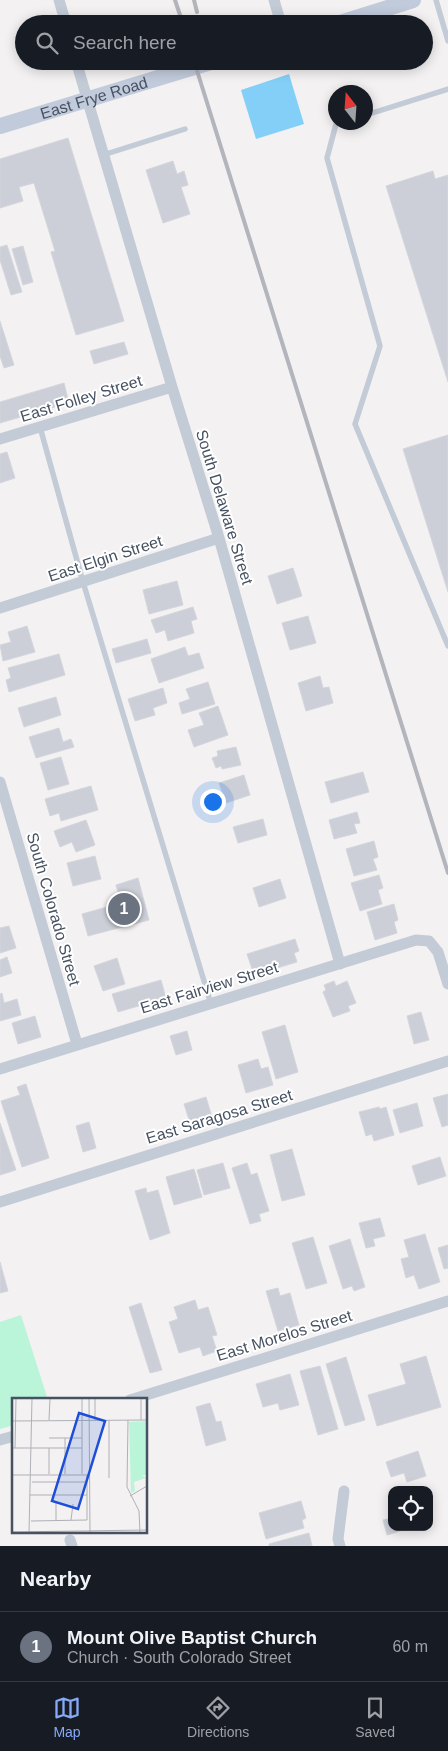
<!DOCTYPE html>
<meta charset="utf-8">
<style>
:root{--surface:#171b24;--page:#242831;--text:#f1f3f6;--muted:#9ea1a6;--line:#363941;--accent:#86a9f8}
body{margin:0;font-family:Helvetica,sans-serif;background:var(--page);color:var(--text)}
.controls{position:absolute;right:15px;bottom:15px;display:grid;overflow:hidden;border-radius:10px;box-shadow:0 2px 12px #0003}
.controls button{width:45px;height:45px;display:grid;place-items:center;padding:0;border:0;border-bottom:1px solid var(--line);background:var(--surface);color:var(--text);font:25px sans-serif}
.compass{position:absolute;left:328px;top:85px;width:45px;height:45px;border-radius:50%;background:var(--surface);box-shadow:0 2px 12px #0003;rotate:343deg}
.you{position:absolute;left:212px;top:801px;width:18px;height:18px;margin:-12px;border:4px solid #fff;border-radius:50%;background:#1a73e8;box-shadow:0 0 0 8px #1a73e833}
.badge{display:grid;place-items:center;width:32px;height:32px;border-radius:50%;background:var(--accent);color:#fff;font-size:16px;font-weight:700}
.pin{position:absolute;translate:-50% -50%;border:2px solid #fff;box-shadow:0 1px 5px #0006}
.list{margin:0;padding:0;list-style:none}
h2{display:flex;justify-content:space-between;align-items:center;height:65px;margin:0;padding:0 20px;font-size:21px}
h2 small{font-size:16px;font-weight:400;color:var(--muted)}
.list li{display:grid;grid-template-columns:32px 1fr auto;gap:15px;align-items:center;box-sizing:border-box;height:70px;padding:0 20px;border-top:1px solid var(--line)}
.list b{display:block;font-size:19px;white-space:nowrap}
.list p{margin:0;font-size:16px;white-space:nowrap;color:var(--muted)}
.list em{font-size:16px;font-style:normal;color:var(--muted)}
.icon{flex:none;width:28px;height:28px;fill:none;stroke:currentColor;stroke-width:2;stroke-linecap:round;stroke-linejoin:round}
.map{position:relative;flex:none;width:448px;height:1546px;overflow:hidden}
.search{position:absolute;background:var(--surface);box-shadow:0 2px 12px #0003;left:15px;right:15px;top:15px;height:55px;display:flex;align-items:center;gap:12px;box-sizing:border-box;padding:0 18px;border-radius:28px;color:var(--muted);font-size:19px}
.sheet{height:135px;background:var(--surface)}
nav{display:flex;justify-content:space-around;align-items:center;box-sizing:border-box;height:70px;border-top:1px solid var(--line);background:var(--surface);font-size:14px;color:var(--muted)}
nav a{display:grid;justify-items:center;gap:2px}
nav .on{color:var(--accent)}
.map>svg:first-child{display:block}
.green{fill:#bbf5d9}
.water{fill:#84cff7}
.building{fill:#cccfd7;stroke:#d4d6dd}
.lines{fill:none;stroke-linecap:round;stroke-linejoin:round}
.lane{stroke:#c3cbd7;stroke-width:5.5}
.street{stroke:#c3cbd7;stroke-width:11}
.secondary{stroke:#c2cbdc;stroke-width:16}
.rail{stroke:#b2b5bc;stroke-width:4}
.labels{text-anchor:middle;stroke-width:4;stroke-linejoin:round;paint-order:stroke}
.street-label{font-size:16px;fill:#465161;stroke:#fff}
.inset-road{fill:none;stroke:#aeb1b7;stroke-width:1}
.view{fill:#1d4ed8;fill-opacity:0.15;stroke:#1d4ed8;stroke-width:2.5}
.inset-edge{fill:none;stroke:#465161;stroke-width:2.5}
</style>
<div class="map">
<svg width="448" height="1546" viewBox="0 0 448 1546">
<rect width="100%" height="100%" fill="#f3f1f1"/>
<path class="green" d="M21 1315 48 1400H14V1425L0 1429V1322Z"/>
<path class="water" d="M289 74 304 124 256 139 241 90Z"/>
<path class="building" d="M68 138 124 321 76 335 51 252 55 251 34 183 19 187 23 201 0 208V159Z
M173 161 177 174 184 171 188 185 181 187 190 214 163 223 146 170Z
M433 171 435 179 448 175V382L386 186Z
M7 245 22 292 11 295 0 260V247Z
M23 246 33 282 23 285 12 249Z
M0 321 14 365 4 368 0 356Z
M124 342 128 354 94 364 90 351Z
M64 383 69 403 0 423V402Z
M448 435V592L403 449Z
M7 452 15 478 0 483V454Z
M293 568 302 596 277 604 268 576Z
M177 581 183 605 149 614 143 590Z
M193 607 197 619 191 621 194 633 168 641 165 630 156 633 151 620Z
M308 616 316 643 290 650 282 623Z
M27 626 35 652 3 661 0 645 11 642 8 632Z
M147 639 151 653 116 663 112 649Z
M185 647 188 656 199 653 204 668 159 683 151 659Z
M59 654 65 675 9 692 6 680 11 678 8 668Z
M320 676 323 688 329 687 333 703 306 711 298 683Z
M208 682 215 704 182 714 179 703 190 699 186 689Z
M163 688 167 703 153 708 155 715 135 721 128 699Z
M56 697 61 715 24 727 18 708Z
M218 706 228 735 194 747 188 730 204 725 199 713Z
M59 728 63 742 71 739 74 747 36 758 29 737Z
M236 747 241 765 222 769 221 766 216 768 212 758 218 756 217 751Z
M61 757 69 784 48 790 40 763Z
M363 772 369 792 331 803 325 782Z
M244 775 250 795 226 803 219 783Z
M91 786 98 810 61 821 59 813 50 816 45 799Z
M357 812 360 823 354 824 357 833 334 839 329 820Z
M263 819 267 835 238 843 233 827Z
M86 820 95 845 76 852 72 842 60 847 54 831Z
M374 841 378 857 373 859 377 870 354 876 346 849Z
M95 856 101 879 73 886 67 863Z
M379 875 383 888 378 890 382 904 360 911 351 883Z
M138 878 149 920 88 936 82 914 121 903 116 885Z
M280 879 286 898 259 907 253 888Z
M394 904 398 920 394 922 397 933 375 940 367 912Z
M9 926 16 948 0 953V928Z
M295 939 299 951 294 953 297 962 254 975 247 954Z
M7 957 12 973 0 977V960Z
M117 958 125 984 103 991 94 966Z
M161 980 166 998 118 1012 112 994Z
M334 981 336 986 347 981 356 1003 348 1006 350 1011 333 1017 323 992 326 990 324 985Z
M2 993 4 1003 17 999 21 1015 0 1021V994Z
M421 1012 429 1040 414 1044 407 1016Z
M35 1016 41 1037 18 1044 12 1023Z
M285 1025 298 1072 276 1079 262 1032Z
M187 1031 192 1050 176 1055 170 1036Z
M258 1059 261 1069 268 1067 273 1085 246 1093 238 1065Z
M26 1084 49 1158 22 1167 1 1101 20 1095 17 1087Z
M448 1094V1125L442 1127 433 1098Z
M206 1097 212 1117 190 1123 184 1104Z
M417 1103 423 1126 400 1133 393 1110Z
M379 1107 380 1109 386 1107 394 1135 374 1141 372 1134 366 1136 359 1112Z
M89 1122 96 1148 83 1152 76 1126Z
M0 1123 16 1170 0 1175Z
M292 1149 305 1195 282 1201 270 1155Z
M440 1157 446 1176 418 1185 412 1166Z
M223 1163 230 1188 204 1195 197 1170Z
M247 1163 251 1175 257 1173 269 1211 259 1214 261 1221 250 1224 232 1168Z
M194 1169 202 1197 174 1205 166 1177Z
M146 1188 147 1193 158 1190 170 1233 150 1240 135 1191Z
M380 1218 385 1236 373 1239 375 1246 366 1248 359 1223Z
M425 1234 440 1282 419 1289 414 1275 406 1278 401 1259 409 1257 404 1240Z
M313 1237 327 1283 306 1289 292 1243Z
M350 1239 365 1287 354 1291 352 1286 343 1289 329 1246Z
M448 1245V1268L444 1269 438 1248Z
M0 1262 8 1291 0 1293Z
M278 1288 280 1296 290 1293 299 1325 278 1331 266 1291Z
M195 1300 198 1310 208 1307 217 1335 212 1336 217 1351 203 1356 200 1347 179 1353 169 1322 178 1319 174 1307Z
M141 1303 162 1370 150 1373 129 1307Z
M426 1356 441 1407 377 1426 368 1395 406 1384 400 1364Z
M346 1357 365 1420 345 1426 326 1364Z
M320 1366 338 1429 318 1435 300 1371Z
M290 1374 299 1405 280 1410 278 1403 263 1407 256 1384Z
M210 1403 216 1422 221 1421 226 1440 206 1446 196 1407Z
M418 1451 426 1476 407 1482 404 1473 391 1477 386 1462Z
M301 1501 306 1518 302 1520 304 1528 266 1539 259 1513Z
M392 1518V1527H413L387 1535 383 1520Z
M309 1533 312 1546H269V1544Z"/>
<g class="lines">
<path class="lane" d="M436 0 448 41
M366 115 448 89
M341 122 336 124 327 158 380 346 355 424 448 646
M103 155 185 129
M40 427 83 582 211 1004"/>
<path class="street" d="M59 0 66 24
M274 0 281 24
M76 61 172 387 219 538 340 964
M0 439 172 387
M0 608 219 538
M0 782 77 1044
M0 1069 416 940 429 941 438 952 448 984
M0 1202 448 1061
M130 1400 448 1301
M0 1440 14 1436
M70 1540 72 1546
M340 1546 338 1539 344 1491"/>
<g class="secondary">
<path d="M337 24 413 0"/>
<path id="s1" d="M0 126 214 61"/>
</g>
<path class="rail" d="M175 0 183 24
M194 0 197 12
M194 61 448 873"/>
</g>
<g class="labels">
<g class="street-label">
<text dy="6" stroke="none"><textPath href="#s1" startOffset="98">East Frye Road</textPath></text>
<text transform="translate(81 398) rotate(-17)" y="6">East Folley Street</text>
<text transform="translate(225 507) rotate(73)" y="6">South Delaware Street</text>
<text transform="translate(105 558) rotate(-18)" y="6">East Elgin Street</text>
<text transform="translate(54 909) rotate(74)" y="6">South Colorado Street</text>
<text transform="translate(209 987) rotate(-17)" y="6">East Fairview Street</text>
<text transform="translate(219 1116) rotate(-17)" y="6">East Saragosa Street</text>
<text transform="translate(284 1335) rotate(-17)" y="6">East Morelos Street</text>
</g>
</g>
<g transform="translate(12 1398)">
<rect width="135" height="135" fill="#f3f1f1"/>
<path d="M135 23V77H130L134 80 122 84 123 93 119 95 117 24Z" fill="#bbf5d9"/>
<path class="inset-road" d="M77 0 78 135M37 22 38 0M116 22 115 89 127 113 128 135M129 22V0M0 23 135 22M83 23V0M37 40H70M0 50H70M3 50 4 0M37 76V50M53 76V40M70 76V0M0 77H75V122L19 123M97 80V22M20 84H75M18 97H75M118 98 135 88M44 122V104M59 122 61 106M0 134 135 132M17 135 20 0"/>
<path class="view" d="M67 15 93 23 66 111 40 103Z"/>
<rect width="135" height="135" class="inset-edge"/>
</g>
</svg>
<div class="controls">
<button><svg class="icon" aria-label="locate" viewBox="0 0 24 24"><circle cx="12" cy="12" r="6"/><path d="M12 2v4M12 18v4M2 12h4M18 12h4"/></svg></button>
</div>
<svg class="compass" viewBox="-18 -18 36 36"><path d="M0-13l5 13h-10z" fill="#e53935"/><path d="M0 13l5-13h-10z" fill="#9ea1a6"/></svg>
<div class="you"></div>
<div class="pin badge" style="left:124px;top:909px;background:#6b7280">1</div>
<div class="search"><svg class="icon" aria-label="search" viewBox="0 0 24 24"><circle cx="10" cy="10" r="6"/><path d="M15 15l6 6"/></svg>Search here</div>
</div>
<section class="sheet">
<h2>Nearby<small></small></h2>
<ul class="list">
<li><span class="badge" style="background:#6b7280">1</span><div><b>Mount Olive Baptist Church</b><p>Church · South Colorado Street</p></div><em>60 m</em></li>
</ul>
</section>
<nav>
<a class="on"><svg class="icon" aria-label="map" viewBox="0 0 24 24"><path d="M3 6l6-2 6 2 6-2v14l-6 2-6-2-6 2zM9 4v14M15 6v14"/></svg>Map</a>
<a><svg class="icon" aria-label="directions" viewBox="0 0 24 24"><path d="M12 3l9 9-9 9-9-9zM9 14v-3h6M13 9l2 2-2 2"/></svg>Directions</a>
<a><svg class="icon" aria-label="saved" viewBox="0 0 24 24"><path d="M7 4h10v16l-5-4-5 4z"/></svg>Saved</a>
</nav>
